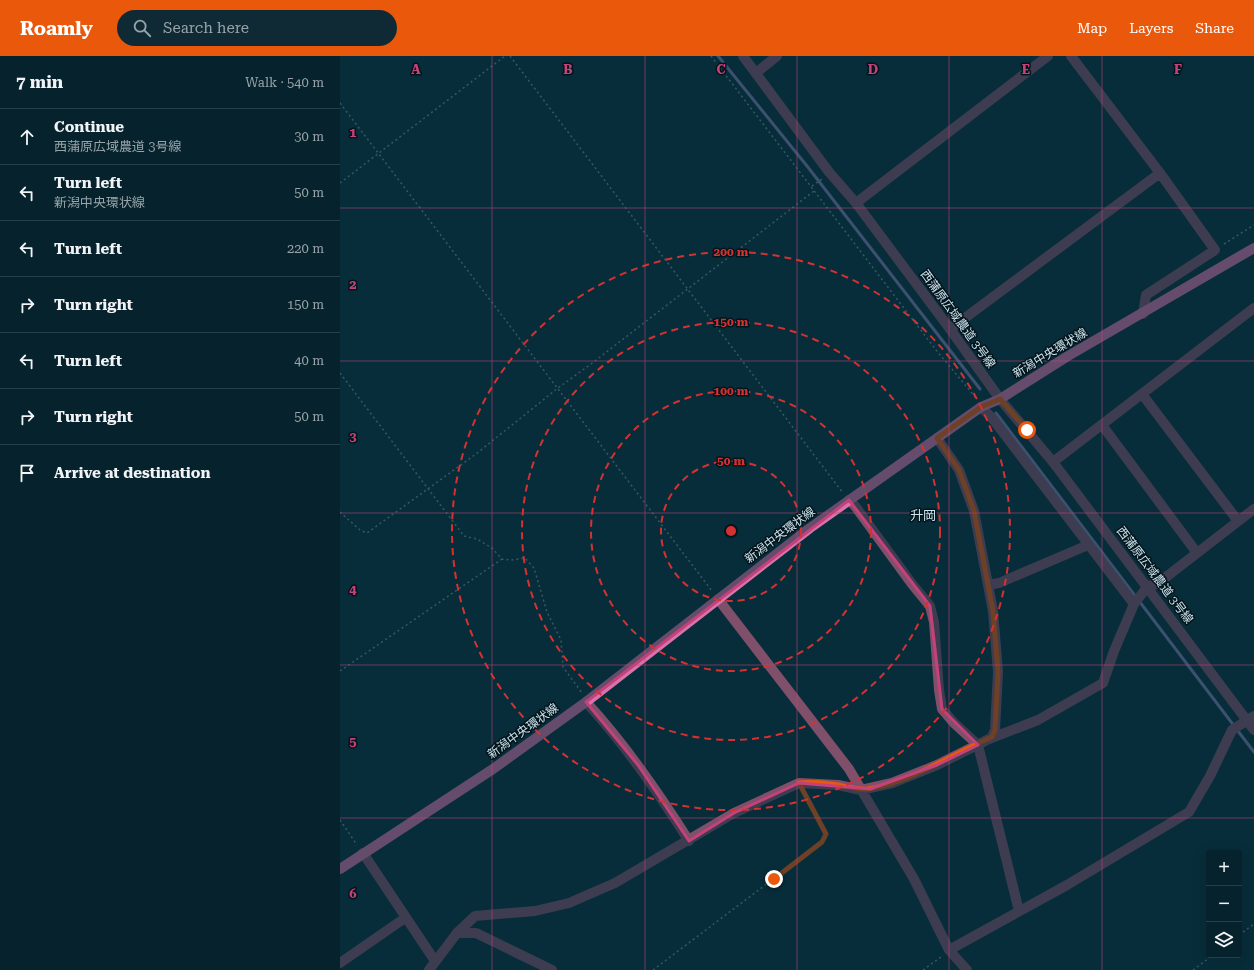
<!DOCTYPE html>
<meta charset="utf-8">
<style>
:root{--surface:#06222c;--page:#0f2a34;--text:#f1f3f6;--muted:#98a4a9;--line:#273f48;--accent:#ea580c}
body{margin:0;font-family:"Roboto Serif","Noto Sans JP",serif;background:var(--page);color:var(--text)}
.controls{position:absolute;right:12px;bottom:12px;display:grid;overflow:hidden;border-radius:4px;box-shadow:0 4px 16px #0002}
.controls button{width:36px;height:36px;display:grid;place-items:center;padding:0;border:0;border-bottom:1px solid var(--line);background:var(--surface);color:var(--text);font:20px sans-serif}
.stop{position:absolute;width:12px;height:12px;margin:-9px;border:3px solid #ea580c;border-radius:50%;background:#fff}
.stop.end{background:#ea580c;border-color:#fff;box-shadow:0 1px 4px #0008}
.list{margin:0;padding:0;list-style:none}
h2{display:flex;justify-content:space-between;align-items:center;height:52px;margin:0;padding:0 16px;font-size:17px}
h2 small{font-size:13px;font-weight:400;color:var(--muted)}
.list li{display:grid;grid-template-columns:26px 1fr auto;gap:12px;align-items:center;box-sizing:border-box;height:56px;padding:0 16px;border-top:1px solid var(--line)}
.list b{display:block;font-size:15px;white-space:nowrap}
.list p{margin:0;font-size:13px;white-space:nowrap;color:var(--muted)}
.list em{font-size:13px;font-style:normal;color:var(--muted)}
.icon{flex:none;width:22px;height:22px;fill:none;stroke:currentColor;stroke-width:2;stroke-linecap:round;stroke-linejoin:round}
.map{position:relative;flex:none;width:914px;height:914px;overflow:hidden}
header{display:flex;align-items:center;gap:24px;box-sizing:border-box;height:56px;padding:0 20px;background:var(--accent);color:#fff}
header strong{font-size:19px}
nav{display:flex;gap:22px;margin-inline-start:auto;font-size:14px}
.search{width:280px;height:36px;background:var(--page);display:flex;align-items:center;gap:10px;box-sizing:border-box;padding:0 14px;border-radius:22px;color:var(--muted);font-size:15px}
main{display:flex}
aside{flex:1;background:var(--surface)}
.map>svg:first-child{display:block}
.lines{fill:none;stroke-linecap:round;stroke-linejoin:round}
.stream{stroke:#7a7caf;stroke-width:3}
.path{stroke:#6d8c98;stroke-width:1.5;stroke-dasharray:2 3;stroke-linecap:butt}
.minor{stroke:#804f6a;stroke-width:10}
.tertiary{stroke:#804f6a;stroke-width:10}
.primary{stroke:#d772ab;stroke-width:10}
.route{stroke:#ea580c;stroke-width:5}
.marked{fill:none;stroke:#c44179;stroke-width:3;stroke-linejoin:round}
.grid{fill:none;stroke:#c44179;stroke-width:1;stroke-opacity:0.55}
.ring{fill:none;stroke:#d63132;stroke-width:2;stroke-dasharray:7 5}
.labels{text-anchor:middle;stroke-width:3;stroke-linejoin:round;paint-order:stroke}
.street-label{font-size:12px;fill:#cce4ef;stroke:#03141b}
.neighbourhood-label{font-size:13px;fill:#cce4ef;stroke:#03141b}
.grid-label{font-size:13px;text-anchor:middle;font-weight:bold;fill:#c44179;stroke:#03141b;stroke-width:3;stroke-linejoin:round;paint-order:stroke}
.centre{fill:#d63132;stroke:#03141b;stroke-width:2}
.ring-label{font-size:12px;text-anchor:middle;font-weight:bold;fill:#d63132;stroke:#03141b;stroke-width:3;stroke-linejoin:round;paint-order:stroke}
</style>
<header>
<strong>Roamly</strong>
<div class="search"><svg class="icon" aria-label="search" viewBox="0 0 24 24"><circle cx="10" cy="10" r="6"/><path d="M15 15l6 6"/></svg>Search here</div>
<nav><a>Map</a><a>Layers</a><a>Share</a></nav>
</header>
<main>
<aside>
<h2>7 min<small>Walk · 540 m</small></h2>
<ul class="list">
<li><svg class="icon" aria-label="ahead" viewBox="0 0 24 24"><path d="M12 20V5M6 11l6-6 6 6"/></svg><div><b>Continue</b><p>西蒲原広域農道 3号線</p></div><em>30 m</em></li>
<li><svg class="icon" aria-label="left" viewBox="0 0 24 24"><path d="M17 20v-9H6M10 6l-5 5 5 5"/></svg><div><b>Turn left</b><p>新潟中央環状線</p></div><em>50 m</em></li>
<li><svg class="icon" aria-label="left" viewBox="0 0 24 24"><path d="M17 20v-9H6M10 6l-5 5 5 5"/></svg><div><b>Turn left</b></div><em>220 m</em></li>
<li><svg class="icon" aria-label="right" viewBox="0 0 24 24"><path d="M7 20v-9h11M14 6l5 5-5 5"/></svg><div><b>Turn right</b></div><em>150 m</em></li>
<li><svg class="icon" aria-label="left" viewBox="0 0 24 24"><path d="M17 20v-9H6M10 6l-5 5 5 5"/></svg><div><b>Turn left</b></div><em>40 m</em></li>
<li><svg class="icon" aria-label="right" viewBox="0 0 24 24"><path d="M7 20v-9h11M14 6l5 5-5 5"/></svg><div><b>Turn right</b></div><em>50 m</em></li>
<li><svg class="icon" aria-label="arrive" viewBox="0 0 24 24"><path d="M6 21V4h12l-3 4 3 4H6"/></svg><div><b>Arrive at destination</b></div></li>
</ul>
</aside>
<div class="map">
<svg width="914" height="914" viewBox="0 0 914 914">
<rect width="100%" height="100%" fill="#082d3a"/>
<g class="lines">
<path class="stream" d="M378 0 467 110 640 333
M656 357 914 696"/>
<path class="path" d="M170 0 503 437
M371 0 596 294 636 342
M0 47 372 535
M0 127 165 0
M472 130 482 123
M884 188 914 169
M0 317 124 480 137 483 152 492 162 503 171 504 185 502 194 512 207 556 221 584 223 611 242 637
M0 456 20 474 27 477 136 398 218 332 251 308 474 135
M0 615 162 503
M0 764 17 789
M899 879 914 868
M313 914 482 786 486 778 463 736
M583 914 601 901
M853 914 873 899"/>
<path class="minor" d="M731 0 820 117 875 194 806 239 803 258
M416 17 437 0
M516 147 708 0
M610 273 820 117
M802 338 898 465
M641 351 652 362 794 548
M762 369 857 497
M597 382 619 414 634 455 653 555 658 616 655 674 652 681
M713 406 914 252
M509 444 515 450 572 528 590 550 594 566 599 634 602 653 614 667 638 689 679 855
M648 529 659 527 748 489
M378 543 509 713 574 823 609 894 627 914
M246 646C285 688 318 736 349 785
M23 797 95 905
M117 877 135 860 195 855 229 847 275 827 394 757 459 727 498 729 521 734 552 727 597 709 649 683 698 664 763 627 774 595 794 548 808 530 817 528 914 453
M117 877H136L212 914
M609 894 727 829 849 756 870 720 892 674 914 660
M0 907 65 862"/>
<path class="tertiary" d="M403 0 489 116 516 147 610 273 660 343 713 406 914 674
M89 914 117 877"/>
<path class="primary" d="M0 813 153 713 246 646 470 472 641 351 660 343 728 300 914 192"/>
</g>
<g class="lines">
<path class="route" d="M434 823 482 786 486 778 459 727C472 726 485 727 498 729 509 731 518 734 528 733 573 726 611 698 652 681L655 674 658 616 653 555 634 455 619 414 597 382 641 351 660 343 687 374"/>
</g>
<path d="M0 0H914V914H0ZM509 444 590 550 602 653 638 689 597 709 530 733 459 727 394 757 349 785 298 709 246 646Z" fill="#082d3a" fill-opacity=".55" fill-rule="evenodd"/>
<path class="marked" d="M509 444 590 550 602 653 638 689 597 709 530 733 459 727 394 757 349 785 298 709 246 646Z"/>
<path class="grid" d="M152 0V914M305 0V914M457 0V914M609 0V914M762 0V914M0 152H914M0 305H914M0 457H914M0 609H914M0 762H914"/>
<g class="ring">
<circle cx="391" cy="475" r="70"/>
<circle cx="391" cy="475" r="140"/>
<circle cx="391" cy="475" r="209"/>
<circle cx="391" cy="475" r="279"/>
</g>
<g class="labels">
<g class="street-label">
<text transform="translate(618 263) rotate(54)" y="4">西蒲原広域農道 3号線</text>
<text transform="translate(710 297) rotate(-31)" y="4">新潟中央環状線</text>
<text transform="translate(440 479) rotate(-37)" y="4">新潟中央環状線</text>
<text transform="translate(815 519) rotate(53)" y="4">西蒲原広域農道 3号線</text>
<text transform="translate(183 675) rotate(-36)" y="4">新潟中央環状線</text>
</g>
<g class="neighbourhood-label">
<text x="583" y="464">升岡</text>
</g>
</g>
<g class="grid-label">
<text x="76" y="18">A</text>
<text x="228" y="18">B</text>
<text x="381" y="18">C</text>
<text x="533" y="18">D</text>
<text x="686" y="18">E</text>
<text x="838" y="18">F</text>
<text x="13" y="81">1</text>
<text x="13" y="233">2</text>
<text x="13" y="385">3</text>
<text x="13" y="538">4</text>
<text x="13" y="690">5</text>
<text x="13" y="842">6</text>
</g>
<circle cx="391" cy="475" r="6" class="centre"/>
<g class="ring-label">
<text x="391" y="200">200 m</text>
<text x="391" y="270">150 m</text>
<text x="391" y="339">100 m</text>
<text x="391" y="409">50 m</text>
</g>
</svg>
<div class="controls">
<button>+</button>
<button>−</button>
<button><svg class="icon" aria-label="layers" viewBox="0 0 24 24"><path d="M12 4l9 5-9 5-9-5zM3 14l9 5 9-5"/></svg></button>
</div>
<div class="stop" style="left:687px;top:374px"></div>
<div class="stop end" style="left:434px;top:823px"></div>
</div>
</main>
